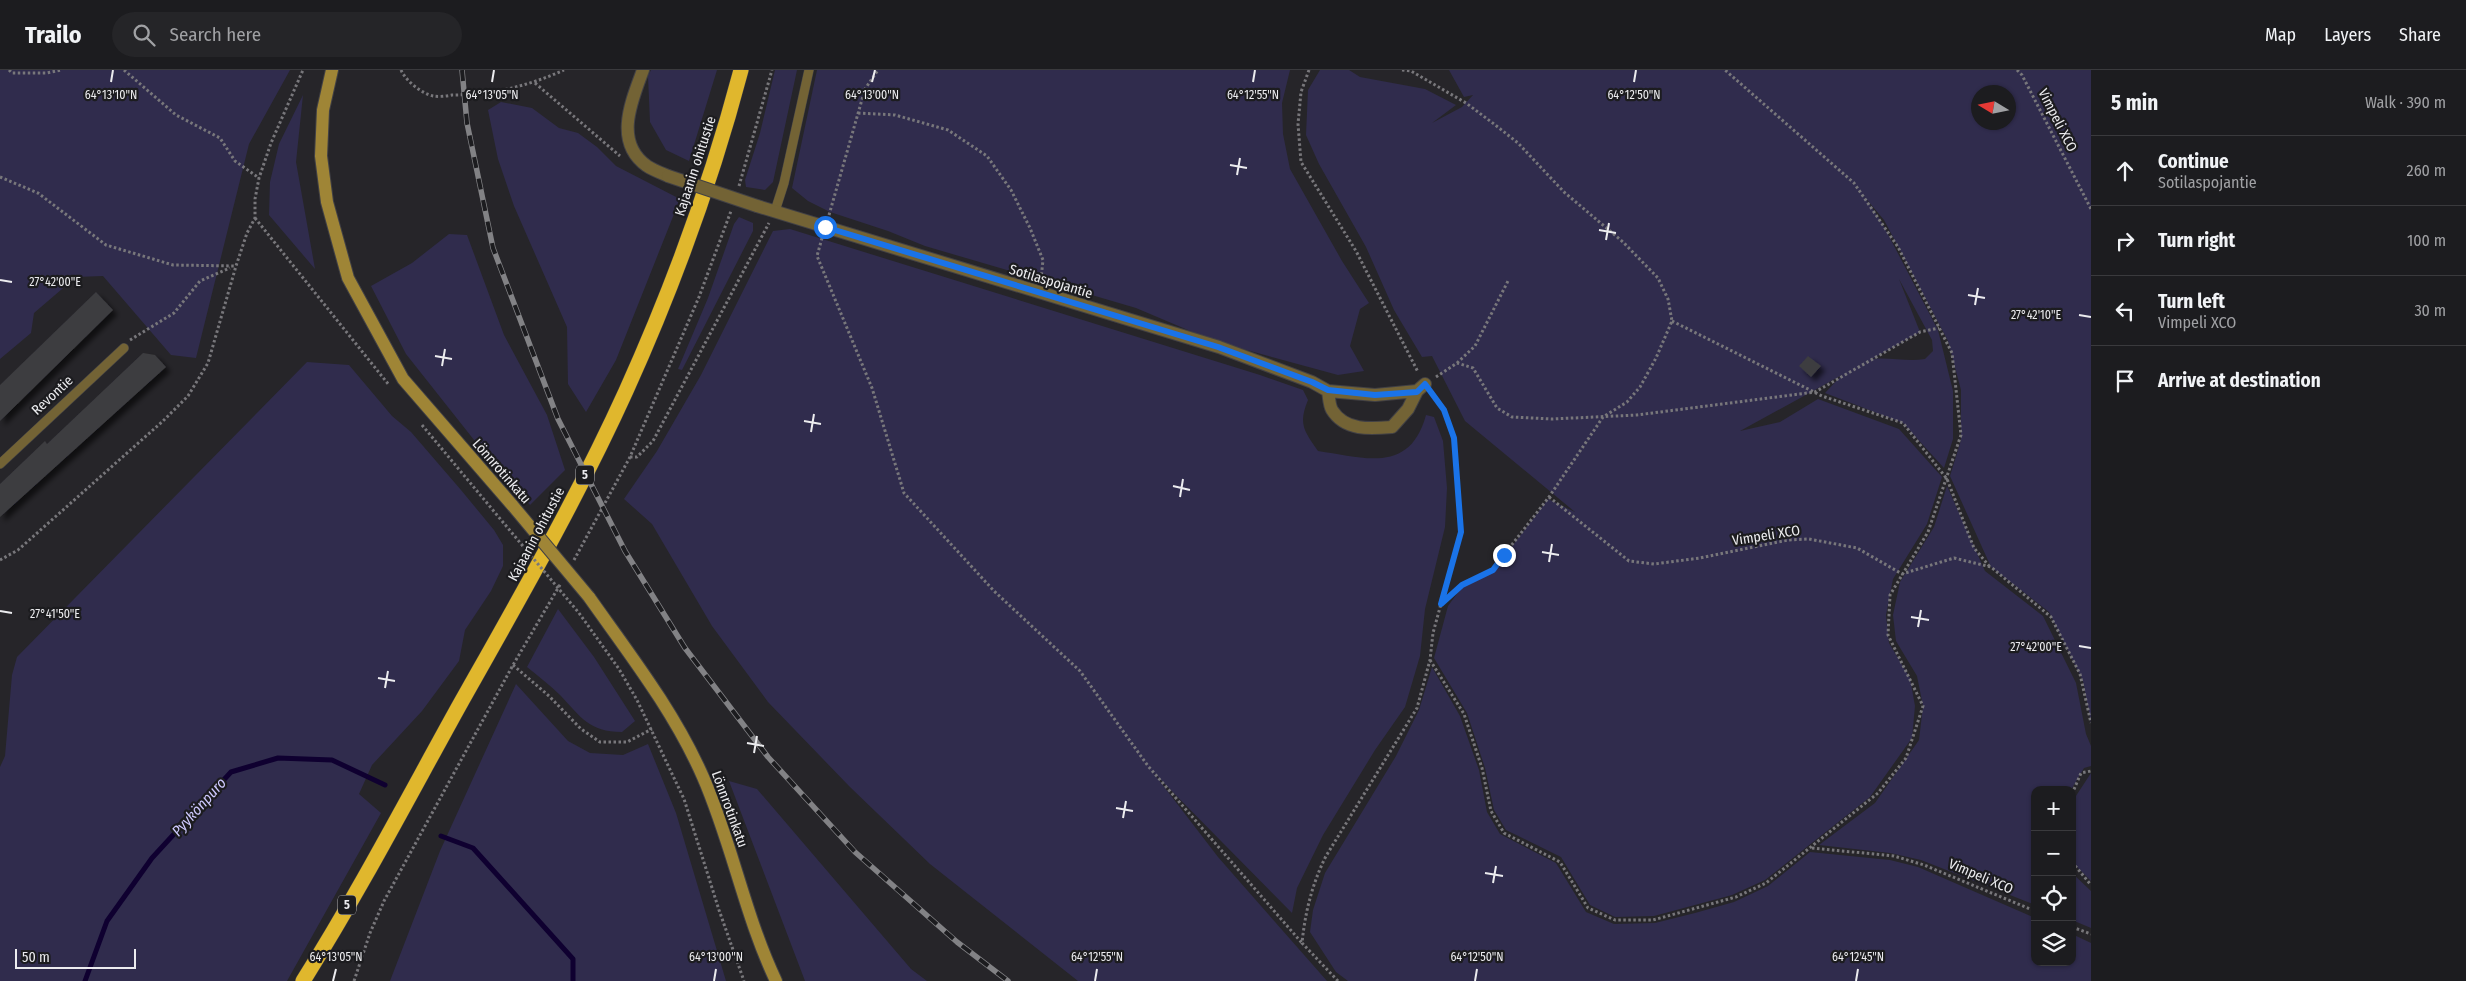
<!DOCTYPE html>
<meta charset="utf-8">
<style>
:root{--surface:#1c1c1f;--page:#252528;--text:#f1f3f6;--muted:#a0a1a4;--line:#3a3a3d}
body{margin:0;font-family:"Fira Sans Condensed",sans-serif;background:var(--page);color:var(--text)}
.controls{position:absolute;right:15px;bottom:15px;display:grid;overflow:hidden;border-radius:10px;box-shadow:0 1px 4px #0004}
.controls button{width:45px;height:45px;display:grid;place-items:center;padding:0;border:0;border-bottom:1px solid var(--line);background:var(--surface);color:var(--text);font:25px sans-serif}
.compass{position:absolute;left:1971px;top:15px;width:45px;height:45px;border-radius:50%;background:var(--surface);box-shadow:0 1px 4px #0004;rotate:280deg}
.scale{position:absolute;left:15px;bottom:12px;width:121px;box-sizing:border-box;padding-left:5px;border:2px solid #ececef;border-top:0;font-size:14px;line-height:18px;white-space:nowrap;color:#ececef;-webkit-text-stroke:4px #1c1c1f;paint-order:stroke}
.stop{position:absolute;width:15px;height:15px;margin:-11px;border:4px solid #1a73e8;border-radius:50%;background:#fff}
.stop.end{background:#1a73e8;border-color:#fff;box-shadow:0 1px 5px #0008}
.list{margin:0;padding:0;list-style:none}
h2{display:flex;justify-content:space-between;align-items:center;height:65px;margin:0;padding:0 20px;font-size:21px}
h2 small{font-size:16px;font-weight:400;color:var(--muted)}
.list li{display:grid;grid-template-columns:32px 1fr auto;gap:15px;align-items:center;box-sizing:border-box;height:70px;padding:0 20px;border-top:1px solid var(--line)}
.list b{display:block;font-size:19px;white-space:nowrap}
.list p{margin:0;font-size:16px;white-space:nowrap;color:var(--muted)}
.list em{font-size:16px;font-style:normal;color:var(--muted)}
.icon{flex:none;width:28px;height:28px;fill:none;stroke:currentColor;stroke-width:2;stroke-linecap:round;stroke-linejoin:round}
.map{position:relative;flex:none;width:2091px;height:911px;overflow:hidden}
header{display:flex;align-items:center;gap:30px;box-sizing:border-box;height:70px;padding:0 25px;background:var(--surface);border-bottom:1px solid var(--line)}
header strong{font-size:24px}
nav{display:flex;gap:28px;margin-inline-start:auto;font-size:18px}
.search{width:350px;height:45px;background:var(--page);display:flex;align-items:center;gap:12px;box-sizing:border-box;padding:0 18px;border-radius:28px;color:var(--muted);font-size:19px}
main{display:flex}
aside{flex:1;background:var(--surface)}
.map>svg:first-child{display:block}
.green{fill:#302c4d;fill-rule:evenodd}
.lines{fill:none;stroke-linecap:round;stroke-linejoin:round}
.stream{stroke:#0f0030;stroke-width:5}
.building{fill:#3c3c40;filter:url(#shadow)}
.lane-casing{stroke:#424145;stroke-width:10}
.street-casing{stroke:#424145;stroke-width:14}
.secondary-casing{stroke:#424145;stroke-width:14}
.highway-casing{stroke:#424145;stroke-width:16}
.path{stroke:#78777b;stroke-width:3;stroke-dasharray:2.5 2.5;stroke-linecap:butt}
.lane{stroke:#736335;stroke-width:9}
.street{stroke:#736335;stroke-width:12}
.secondary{stroke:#9f8536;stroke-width:12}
.highway{stroke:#e0b72d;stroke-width:15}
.rail-casing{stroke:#828285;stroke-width:5.5}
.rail{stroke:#1c1c1f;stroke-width:4;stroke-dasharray:11;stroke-linecap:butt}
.street-bridge-casing{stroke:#424145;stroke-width:14;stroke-linecap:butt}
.secondary-bridge-casing{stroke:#424145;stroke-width:14;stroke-linecap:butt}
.path-bridge{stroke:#78777b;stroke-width:3;stroke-dasharray:2.5 2.5;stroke-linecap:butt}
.street-bridge{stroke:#736335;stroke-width:12}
.secondary-bridge{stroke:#9f8536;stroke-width:12}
.route{stroke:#1a73e8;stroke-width:6}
.ticks{fill:none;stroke:#ececef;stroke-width:2}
.labels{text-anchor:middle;stroke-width:4.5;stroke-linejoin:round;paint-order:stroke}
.shield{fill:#1c1c1f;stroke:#aeaeb1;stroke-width:1}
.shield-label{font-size:12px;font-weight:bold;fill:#ececef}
.street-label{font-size:14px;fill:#ececef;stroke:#1c1c1f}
.water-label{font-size:15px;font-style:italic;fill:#cec9fe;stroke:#1c1c1f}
.ticks-label{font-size:12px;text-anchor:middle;fill:#ececef;stroke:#1c1c1f;stroke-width:4.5;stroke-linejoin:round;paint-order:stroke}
</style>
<header>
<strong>Trailo</strong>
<div class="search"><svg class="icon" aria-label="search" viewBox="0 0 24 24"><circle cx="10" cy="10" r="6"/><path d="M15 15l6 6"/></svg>Search here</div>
<nav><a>Map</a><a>Layers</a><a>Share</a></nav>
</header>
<main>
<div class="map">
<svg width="2091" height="911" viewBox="0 0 2091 911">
<defs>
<filter id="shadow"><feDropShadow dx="4.5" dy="4.5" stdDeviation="2.5" flood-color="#0009"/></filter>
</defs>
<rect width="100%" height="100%" fill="#262529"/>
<path class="green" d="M0 0H290L249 74 196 288 171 285 103 206 76 207 34 243 31 263 0 289Z
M651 0H717L689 91 666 80 650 52 648 6Z
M775 0H797L773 112 765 120 746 117 745 110 760 63Z
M817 0H1290L1282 33 1283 64 1290 99 1342 191 1369 233 1360 239 1350 276 1364 301 1338 305 1243 279 1195 263 1136 238 925 176 888 161 830 142 808 131 792 118Z
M1320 0H1349L1360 7 1425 19 1456 35 1432 53 1462 37 1473 25 1464 27 1449 0H2091V653L2083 611 2049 542 1991 497 1950 406 1961 370V320L1948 271 1884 150 1863 125 1881 151 1938 260 1953 321V369L1944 398 1903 353 1825 323 1842 305 1740 361 1780 352 1818 329 1899 359 1942 407 1927 454 1893 509 1886 545 1889 573 1910 608 1915 636 1912 668 1870 727 1765 810 1732 825 1654 846 1615 847 1590 835 1561 787 1506 760 1494 740 1485 698 1467 643 1434 588 1448 536 1462 517 1494 500 1548 429 1575 442 1465 351 1432 286 1422 287 1394 240 1366 177 1319 94 1306 65 1308 20ZM1978 22H2008V52H1978ZM1899 209 1932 270 1933 281 1925 289C1907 292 1890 287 1872 289L1920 262Z
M303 25 296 92 315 199 269 145 270 112 279 74Z
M501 32 532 38 559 58 578 63 597 77 616 96 680 129 616 290 586 342 568 314 567 257 514 136 498 89 488 40Z
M739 147 753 153V161L682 300 678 299 708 228 734 154Z
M790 159 1260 305 1303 320 1308 330C1298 354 1304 361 1318 381 1365 388 1410 404 1426 345L1434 347 1443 371 1447 418 1445 457 1425 539 1420 586 1405 637 1375 680 1323 765 1297 818 1292 843 1152 701 1218 787 1327 911H1078L930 794 850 717 768 632 712 556 652 454 624 429 657 381 701 305 773 161Z
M449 164 467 165 504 265 547 345 565 400 530 435 478 375 406 284 371 216 412 193Z
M307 292 349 295 392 346 411 362 461 420 494 460 503 475V496L491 521 465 560 459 591 422 641 372 695 359 724 381 743 287 911H0V697L5 686 12 605 17 587Z
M1947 416 1985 501 2043 546 2076 613 2086 664 2091 676V696L2084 698 2071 720H2035V835L1921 790 1890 783 1819 775 1875 733 1919 670 1923 636 1917 606 1896 571 1893 545 1900 512 1934 457Z
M558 539 594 587 635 651 622 662C589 662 581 647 560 625 550 615 538 606 527 597Z
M1432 597 1460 646 1479 700 1487 742 1500 764 1556 793 1586 842 1614 854 1655 853 1695 843 1734 832 1768 816 1810 782 1890 790 1918 797 2035 848V892H2072V864L2091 873V911H1348L1336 902 1310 862 1313 840 1325 803 1396 686 1419 640Z
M516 614 568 671 590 683 623 685 648 674 676 743 726 911H390L440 781Z
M2091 703V811L2072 792V732Z
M729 711 757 719 911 899 927 911H805Z
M2072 803 2091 821V858L2072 850Z"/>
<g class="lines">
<path class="stream" d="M441 766 473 778 573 889V911
M85 911 107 851 152 788 231 702 278 688 332 690 385 715"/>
</g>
<path class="building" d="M96 222 113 240 0 351V315Z
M143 283 155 285 166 297 0 447V414L45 371 47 374Z
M1808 286 1821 296 1811 307 1799 296Z"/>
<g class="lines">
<g class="lane-casing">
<path id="lane" d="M775 141 784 113 809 0
M0 394 124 278"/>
</g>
<g class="street-casing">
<path id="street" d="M643 0C632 30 613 72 647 96 653 100 661 103 668 106
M757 136 1219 277 1312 312 1328 321 1375 325 1417 321 1425 314
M1328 321C1329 326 1329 335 1332 340 1345 361 1370 359 1392 357L1408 339 1417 321"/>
</g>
<g class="secondary-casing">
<path id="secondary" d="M332 0 323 40 321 86 327 132 348 208 403 309 513 436
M589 527C630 585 674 641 703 707 732 773 745 846 776 911"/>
</g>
<g class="highway-casing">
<path id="highway" d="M303 911C359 822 408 728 459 636 517 533 577 429 626 321 673 217 712 110 741 0"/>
</g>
<path class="path" d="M9 0 12 3H47L61 0
M124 0 176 45 220 68 235 91 259 108
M401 0C406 11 421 23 433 26 439 27 447 26 452 25 492 25 528 16 564 0
M1309 0 1301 22 1298 54 1301 92 1356 181 1418 302
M1402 0 1411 1 1466 33 1494 54 1518 73 1564 122 1623 172 1658 208 1668 229 1672 251 1656 288 1640 317 1627 332 1603 347 1549 427 1493 499 1462 515 1441 534
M2017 0 2022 5 2091 139
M535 13 620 86
M858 43 895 45 948 60 987 86 1011 120 1030 158 1043 190 1041 209
M0 107 38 123 106 175 173 195 236 196
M739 116 772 0
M829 145 865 19 878 0
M255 148 389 315
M822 168 817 186 872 318 904 423 994 521 1080 601 1148 696 1302 873
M1672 251 1822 326 1903 353 1947 409 1974 478 1990 497
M130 270 174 243 200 211 230 198
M1457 293 1475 276 1509 209
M1436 307 1457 293 1473 298 1497 338 1512 347 1552 349 1637 345 1815 322 1920 262 1939 258
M422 355 502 451
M630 387H637L653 371 769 153
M1549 427 1629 491 1654 494 1700 488 1788 470 1809 469 1857 478 1902 504 1954 488 1991 497 2051 547 2080 604 2091 653
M0 490 18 480 163 351 188 326 208 293 236 196 247 163 255 148V129L259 108 271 73 303 0
M574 490 630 387 699 227 731 141
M579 543 619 599 637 630 684 729 719 840 744 911
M1430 590 1464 644 1482 698 1491 741 1504 763 1560 792 1588 838 1615 850H1653L1736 827 1766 813 1878 723 1906 688 1923 636 1888 565 1890 525 1928 462 1961 365 1952 283 1898 177 1854 113 1725 0
M513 595 549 626 581 659 600 672H627L652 659
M2072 724 2081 703 2091 701
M1812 778 1894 786 1924 795 2035 841
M2072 792 2091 815
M2072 857 2091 864
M354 911 370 863 384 831 513 595 561 513
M1338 911 1302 873C1305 843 1312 814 1326 786L1417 638 1430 590 1433 563 1461 461 1454 368 1444 340 1432 324"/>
<use href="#lane" class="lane"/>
<use href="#street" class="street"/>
<use href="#secondary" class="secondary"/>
<use href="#highway" class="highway"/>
<g class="rail-casing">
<path id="rail" d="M462 0 467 53 493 178 558 349 625 481 685 578 768 687 855 782 957 872 1008 911"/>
</g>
<use href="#rail" class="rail"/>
<g class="street-bridge-casing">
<path id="street-bridge" d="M668 106 757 136"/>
</g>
<g class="secondary-bridge-casing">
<path id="secondary-bridge" d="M513 436 589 527"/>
</g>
<path class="path-bridge" d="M502 451 579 543"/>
<use href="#street-bridge" class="street-bridge"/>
<use href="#secondary-bridge" class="secondary-bridge"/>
</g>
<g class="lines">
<path class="route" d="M825 157 1218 277 1312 312 1328 320 1375 325 1417 322 1425 314 1444 340 1454 368 1461 462 1441 534 1462 515 1493 500 1504 485"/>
</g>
<path class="ticks" d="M111 12 113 0M492 12 494 0M872 12 875 0M1253 12 1255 0M1634 12 1636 0M1230 95 1247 98M1237 105 1240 88M1599 160 1616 163M1606 170 1609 153M0 210 12 212M1968 225 1985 228M1975 235 1978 218M2079 245 2091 247M435 286 452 289M442 296 445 279M804 351 821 354M811 362 814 344M1173 416 1190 420M1180 427 1183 409M1542 482 1559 485M1549 492 1552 474M0 541 12 543M1911 547 1929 550M1918 557 1921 540M2079 576 2091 578M378 608 395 611M385 618 388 601M747 673 764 676M754 683 757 666M1116 738 1133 741M1123 748 1126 731M1485 803 1503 806M1493 813 1496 796M333 911 336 899M714 911 716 899M1095 911 1097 899M1475 911 1477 899M1856 911 1858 899"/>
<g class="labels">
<g class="shield">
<rect x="576" y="395.5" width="18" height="19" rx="4"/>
<rect x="338" y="825.5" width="18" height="19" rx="4"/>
</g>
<g class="shield-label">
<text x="585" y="409">5</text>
<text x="347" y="839">5</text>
</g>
<g class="street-label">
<text transform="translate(2058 50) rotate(63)" y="5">Vimpeli XCO</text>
<text transform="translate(695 96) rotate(-72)" y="5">Kajaanin ohitustie</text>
<text transform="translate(1051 211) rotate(17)" y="5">Sotilaspojantie</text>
<text transform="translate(52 325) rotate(-43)" y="5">Revontie</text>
<text transform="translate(502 401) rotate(49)" y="5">Lönnrotinkatu</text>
<text transform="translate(536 464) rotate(-62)" y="5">Kajaanin ohitustie</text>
<text transform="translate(1766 465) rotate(-9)" y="5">Vimpeli XCO</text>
<text transform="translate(730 739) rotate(70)" y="5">Lönnrotinkatu</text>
<text transform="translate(1981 806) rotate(23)" y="5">Vimpeli XCO</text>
</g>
<g class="water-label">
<text transform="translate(199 737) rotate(-48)" y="5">Pyykönpuro</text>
</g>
</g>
<g class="ticks-label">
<text x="1253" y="29">64°12'55"N</text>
<text x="111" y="29">64°13'10"N</text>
<text x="492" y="29">64°13'05"N</text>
<text x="872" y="29">64°13'00"N</text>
<text x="1634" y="29">64°12'50"N</text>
<text x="55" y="216">27°42'00"E</text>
<text x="2036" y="249">27°42'10"E</text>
<text x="55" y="548">27°41'50"E</text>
<text x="2036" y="581">27°42'00"E</text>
<text x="336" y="891">64°13'05"N</text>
<text x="716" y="891">64°13'00"N</text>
<text x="1097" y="891">64°12'55"N</text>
<text x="1477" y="891">64°12'50"N</text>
<text x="1858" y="891">64°12'45"N</text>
</g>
</svg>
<div class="controls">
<button>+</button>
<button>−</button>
<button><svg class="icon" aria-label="locate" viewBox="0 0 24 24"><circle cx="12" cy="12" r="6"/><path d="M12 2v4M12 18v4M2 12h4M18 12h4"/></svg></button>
<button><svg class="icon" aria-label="layers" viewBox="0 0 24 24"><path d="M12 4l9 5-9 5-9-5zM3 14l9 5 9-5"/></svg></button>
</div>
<svg class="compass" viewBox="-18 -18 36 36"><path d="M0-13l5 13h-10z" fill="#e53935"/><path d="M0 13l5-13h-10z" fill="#a0a1a4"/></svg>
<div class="scale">50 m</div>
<div class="stop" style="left:825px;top:157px"></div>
<div class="stop end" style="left:1504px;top:485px"></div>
</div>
<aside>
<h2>5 min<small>Walk · 390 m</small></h2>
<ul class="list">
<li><svg class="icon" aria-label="ahead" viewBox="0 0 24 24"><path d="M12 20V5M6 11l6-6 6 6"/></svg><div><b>Continue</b><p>Sotilaspojantie</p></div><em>260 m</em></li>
<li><svg class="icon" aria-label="right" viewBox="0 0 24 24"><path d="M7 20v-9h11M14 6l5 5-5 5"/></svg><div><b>Turn right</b></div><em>100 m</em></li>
<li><svg class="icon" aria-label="left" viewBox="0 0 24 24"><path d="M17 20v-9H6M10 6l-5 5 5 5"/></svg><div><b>Turn left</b><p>Vimpeli XCO</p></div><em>30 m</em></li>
<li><svg class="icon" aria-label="arrive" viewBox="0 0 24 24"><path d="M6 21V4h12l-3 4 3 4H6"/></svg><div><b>Arrive at destination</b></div></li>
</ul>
</aside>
</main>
